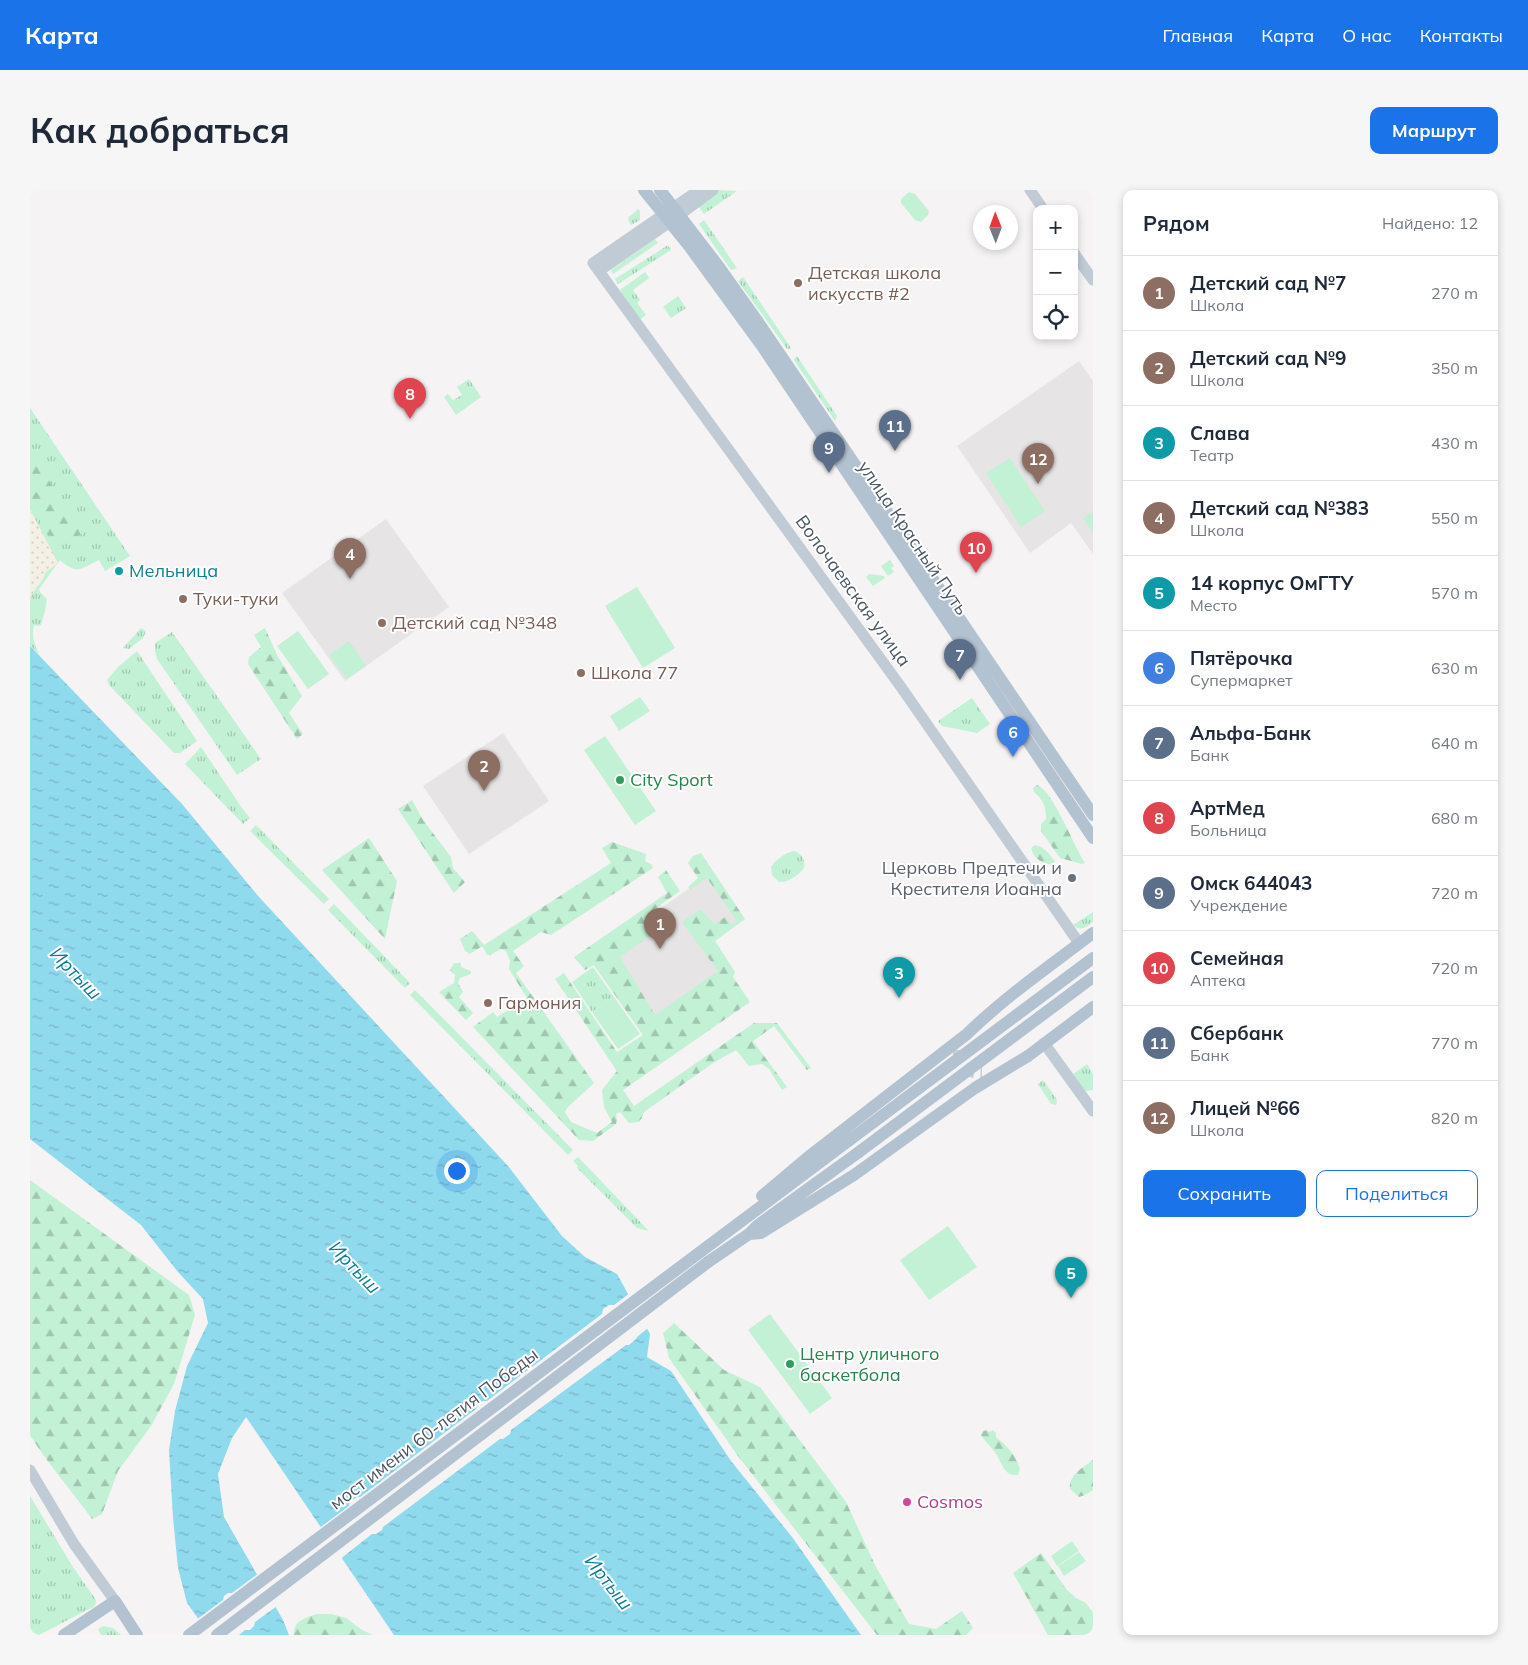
<!DOCTYPE html>
<html lang="ru">
<meta charset="utf-8">
<style>
:root{--surface:#fff;--page:#f6f6f7;--text:#1f2937;--muted:#747a83;--line:#e0e1e3;--accent:#1a73e8}
body{margin:0;font-family:Mulish,sans-serif;background:var(--page);color:var(--text)}
.controls{position:absolute;right:15px;top:15px;display:grid;overflow:hidden;border-radius:10px;box-shadow:0 2px 8px #0003}
.controls button{width:45px;height:45px;display:grid;place-items:center;padding:0;border:0;border-bottom:1px solid var(--line);background:var(--surface);color:var(--text);font:25px sans-serif}
.compass{position:absolute;left:943px;top:15px;width:45px;height:45px;border-radius:50%;background:var(--surface);box-shadow:0 2px 8px #0003;rotate:359deg}
.you{position:absolute;left:426px;top:980px;width:18px;height:18px;margin:-12px;border:4px solid #fff;border-radius:50%;background:#1a73e8;box-shadow:0 0 0 8px #1a73e833}
.badge{display:grid;place-items:center;width:32px;height:32px;border-radius:50%;background:var(--accent);color:#fff;font-size:16px;font-weight:700}
.pin{position:absolute;translate:-50% -41px;filter:drop-shadow(0 1px 2px #0008)}
.pin::after{content:'';position:absolute;top:26px;width:18px;height:15px;background:inherit;clip-path:polygon(0 0,100% 0,50% 100%)}
.list{margin:0;padding:0;list-style:none}
h2{display:flex;justify-content:space-between;align-items:center;height:65px;margin:0;padding:0 20px;font-size:21px}
h2 small{font-size:16px;font-weight:400;color:var(--muted)}
.list li{display:grid;grid-template-columns:32px 1fr auto;gap:15px;align-items:center;box-sizing:border-box;height:75px;padding:0 20px;border-top:1px solid var(--line)}
.list b{display:block;font-size:19px;white-space:nowrap}
.list p{margin:0;font-size:16px;white-space:nowrap;color:var(--muted)}
.list em{font-size:16px;font-style:normal;color:var(--muted)}
.actions{display:flex;gap:10px;padding:15px 20px}
.actions a{flex:1;padding:11px 0;border:1px solid var(--accent);border-radius:10px;text-align:center;font-size:18px;color:var(--accent)}
.actions .main{background:var(--accent);color:#fff}
.icon{flex:none;width:28px;height:28px;fill:none;stroke:currentColor;stroke-width:2;stroke-linecap:round;stroke-linejoin:round}
.map{position:relative;flex:none;width:1063px;height:1445px;overflow:hidden;border-radius:10px}
header{display:flex;align-items:center;gap:30px;box-sizing:border-box;height:70px;padding:0 25px;background:var(--accent);color:#fff}
header strong{font-size:24px}
nav{display:flex;gap:28px;margin-inline-start:auto;font-size:18px}
.intro{display:flex;align-items:center;justify-content:space-between;box-sizing:border-box;height:120px;padding:0 30px}
h1{margin:0;font-size:35px}
.button{padding:12px 22px;border-radius:10px;background:var(--accent);color:#fff;font-size:18px;font-weight:700}
main{display:flex;gap:30px;padding:0 30px}
aside{flex:1;background:var(--surface);border-radius:10px;box-shadow:0 2px 8px #0003}
.map>svg:first-child{display:block}
.education{fill:#e6e4e5}
.grass{fill:url(#grass-tufts)}
.forest{fill:url(#forest-firs)}
.sand{fill:url(#sand-dots)}
.garden{fill:#c3f1d5}
.water{fill:url(#water-ripples)}
.pier{fill:#f5f3f3}
.lines{fill:none;stroke-linecap:round;stroke-linejoin:round}
.primary-tunnel{stroke:#caccce;stroke-width:12;stroke-dasharray:12 6;stroke-linecap:butt}
.secondary{stroke:#c1cbd6;stroke-width:11}
.primary{stroke:#b3c2d1;stroke-width:12}
.primary-bridge{stroke:#b3c2d1;stroke-width:12}
.education-dot{fill:#8d6e63;stroke:#fff;stroke-width:2}
.culture-dot{fill:#0f9aa8;stroke:#fff;stroke-width:2}
.leisure-dot{fill:#2e9e5b;stroke:#fff;stroke-width:2}
.worship-dot{fill:#6b7280;stroke:#fff;stroke-width:2}
.hotel-dot{fill:#d1479c;stroke:#fff;stroke-width:2}
.labels{text-anchor:middle;stroke-width:4;stroke-linejoin:round;paint-order:stroke}
.education-label{font-size:18px;fill:#785e54;stroke:#fff;text-anchor:start}
.street-label{font-size:18px;fill:#4a5661;stroke:#fff}
.culture-label{font-size:18px;fill:#0d838f;stroke:#fff;text-anchor:start}
.leisure-label{font-size:18px;fill:#27864d;stroke:#fff;text-anchor:start}
.worship-label{font-size:18px;fill:#5b616d;stroke:#fff;text-anchor:end}
.hotel-label{font-size:18px;fill:#b23c85;stroke:#fff;text-anchor:start}
.water-label{font-size:19px;font-style:italic;fill:#0c7c9b;stroke:#fff}
</style>
<header>
<strong>Карта</strong>
<nav><a>Главная</a><a>Карта</a><a>О нас</a><a>Контакты</a></nav>
</header>
<div class="intro"><h1>Как добраться</h1><a class="button">Маршрут</a></div>
<main>
<div class="map">
<svg width="1063" height="1445" viewBox="0 0 1063 1445">
<defs>
<pattern id="grass-tufts" width="24" height="20" patternUnits="userSpaceOnUse" patternTransform="scale(1.25)"><rect width="24" height="20" fill="#c3f1d5"/><path d="M3 7l-1-3M5 7V3M7 7l1-3M15 17l-1-3M17 17v-4M19 17l1-3" fill="none" stroke="#a0c6b0"/></pattern>
<pattern id="forest-firs" width="22" height="20" patternUnits="userSpaceOnUse" patternTransform="scale(1.25)"><rect width="22" height="20" fill="#c3f1d5"/><path d="M5 1l3.5 6h-7zM16 11l3.5 6h-7z" fill="#a0c6b0"/></pattern>
<pattern id="sand-dots" width="8" height="8" patternUnits="userSpaceOnUse" patternTransform="scale(1.25)"><rect width="8" height="8" fill="#f5f0e5"/><path d="M2 2h.1M6 6h.1" fill="none" stroke="#d4d0c7" stroke-width="1.8" stroke-linecap="round"/></pattern>
<pattern id="water-ripples" width="26" height="14" patternUnits="userSpaceOnUse" patternTransform="scale(1.25)"><rect width="26" height="14" fill="#90daee"/><path d="M2 4q2-2 4 0t4 0M15 11q2-2 4 0t4 0" fill="none" stroke="#78b4c4"/></pattern>
</defs>
<rect width="100%" height="100%" fill="#f5f3f3"/>
<path class="education" d="M1049 171 1063 191V364L1041 333 1000 363 927 256Z
M356 329 419 417 315 491 252 403Z
M473 543 519 611 439 664 393 596Z
M677 686 709 732 683 750 705 782 613 845 559 768Z"/>
<path class="grass" d="M687 0 707 1 674 24 667 14Z
M608 19 610 21V30L601 35 598 30 599 27Z
M674 30 707 78 701 80 669 34Z
M625 49 628 53 583 84 581 80Z
M638 55 641 60 588 94 585 89Z
M615 82 619 88 603 100 610 110 607 113 616 125 609 130 590 100Z
M713 87 761 158 760 159H757L708 91Z
M648 106 656 118 641 128 633 117Z
M767 166 807 226 805 231 764 170V169Z
M439 189 451 207 426 225 414 207 418 204 423 210 432 205 427 197Z
M0 218 100 366 75 381 69 370C51 379 46 385 30 370L9 399 10 402 17 409 15 421 11 435 9 436 4 435C1 446 5 456 10 466L0 455Z
M860 370 864 376 861 378 864 382 858 386 851 376Z
M839 384 854 386 855 388 843 396 836 387Z
M111 438 116 441 113 448 99 459 93 458Z
M142 442 231 569 207 585 127 469 125 461V453Z
M107 461 167 551 150 563H144L80 496 77 490 88 477Z
M942 508 960 534 947 543 912 536 908 531Z
M171 557 212 618 220 628 213 634 155 574Z
M226 635 299 709 294 714 220 641Z
M764 661C771 663 776 670 774 678 769 685 758 693 749 692L742 685 741 677C745 670 755 663 764 661Z
M304 714 380 793 375 798 298 720Z
M1063 722V732C1056 737 1051 742 1043 735Z
M563 777 584 807 562 822 542 792Z
M385 800 543 960 538 965 380 805Z
M1057 874 1063 884V900L1055 901 1043 884Z
M1013 890 1026 908 1027 912 1026 915 1021 914 1008 894Z
M548 967 619 1041 607 1038 547 978 548 976 543 971Z
M0 1306 43 1377 66 1410 65 1416 9 1445H0Z
M73 1436 83 1438 91 1445H71L68 1439Z"/>
<path class="forest" d="M0 262 28 304 17 301 0 293Z
M5 302 33 311 53 344 38 349 18 345 5 321 1 306Z
M235 438 247 465 272 506 259 523 273 544 267 549 218 474 219 467 231 457 224 445Z
M1007 595C1023 600 1044 657 1055 673L1052 674 1030 668 1011 641V634L1016 629C1016 621 1015 615 1010 608 1007 604 1004 604 1003 598Z
M382 610 393 630 421 667 423 678 435 692 424 703 368 619Z
M339 648 367 691 355 749 292 680Z
M582 652 616 664 615 671 621 674 623 678 521 745 511 742 483 761 494 776 486 783 564 893 537 918 535 922 541 932 567 943 582 932 574 917 572 900 587 881 525 789 534 783 587 862 613 845 564 775 555 780 544 767 637 703 628 687 636 680 650 701 619 723 631 738 590 767 625 825 688 781 652 732 671 719 684 734 695 727 703 735 707 731 677 688 660 700 658 697 668 688 658 673 663 666 671 663 715 729 685 751 705 782 703 787 720 812 593 900 604 916 724 833H747L781 878 777 880 744 836 723 851 757 897 752 900 739 879 732 874 719 876 706 860 683 873 614 922 612 928 608 932 599 933 590 922 586 924 587 930 586 934 563 951 549 950 443 837 463 822 467 827 497 808 479 779 480 771 476 761 471 759 460 765H457L453 757H451L440 764 435 761 430 749 442 741 454 755 581 673 572 658Z
M1005 655C1015 657 1019 664 1025 671L1022 675C1013 673 1003 669 1001 658Z
M424 773H431V777L441 781V784L430 788 428 793 433 802 429 807 443 823 436 830 409 802 424 793 425 785 420 780Z
M0 990 159 1105 165 1125 144 1194 121 1236 88 1281 72 1324 62 1329C42 1301 18 1274 0 1245Z
M644 1133 694 1180 730 1197 816 1312 846 1377 879 1434 906 1439 932 1421 943 1438 936 1445H847L708 1266 639 1168 633 1143Z
M957 1240 959 1242 963 1240 966 1243V1247C977 1256 986 1265 990 1279L988 1285C973 1287 972 1271 964 1261 959 1255 955 1251 951 1245L953 1241Z
M1063 1270V1300L1055 1305 1049 1307 1040 1299C1038 1286 1053 1277 1063 1270Z
M1011 1363 1037 1400 1046 1408 1056 1413 1063 1423V1445H1018L983 1383Z
M286 1424H301L316 1428 332 1440 343 1445H264C263 1431 275 1428 286 1424Z"/>
<path class="sand" d="M0 319 28 373 16 382 13 389 0 407Z"/>
<path class="garden" d="M879 2 885 4 899 21 898 25 891 32 885 30 871 13V9Z
M980 268 1015 321 991 337 956 283Z
M1063 321V343L1053 328Z
M607 397 645 458 613 478 575 416Z
M268 441 299 484 278 499 247 456Z
M319 451 336 476 317 489 299 465Z
M610 507 620 521 589 541 580 526Z
M575 546 626 621 605 635 554 560Z
M584 807 610 844 588 859 562 822Z
M918 1036 947 1077 899 1110 870 1070Z
M740 1124 802 1208 780 1224 718 1140Z
M1042 1351 1049 1361 1027 1376 1021 1366Z
M1049 1362 1056 1371 1034 1386 1028 1376Z"/>
<path class="water" d="M0 456 152 614 229 707 478 976 532 1046 555 1067 587 1084 620 1144 617 1167 641 1181 701 1271 762 1347 831 1445H364L216 1227 202 1248 188 1284 194 1327 253 1430 259 1445H180L157 1413 148 1378 143 1328 139 1260 145 1221 157 1176 178 1133 173 1109 148 1082 111 1035 0 949Z"/>
<path class="pier" d="M600 1103 619 1137 607 1147 606 1149 599 1155H596L481 1240 480 1244 473 1249H470L353 1337 352 1340 346 1344H342L309 1370 288 1339 319 1316 320 1312 327 1307H330L446 1219 448 1214 453 1211H457L572 1124 573 1119 579 1115H584Z
M229 1383 247 1416 225 1432 224 1436 220 1440H215L209 1445H177L166 1430 193 1410 194 1406 198 1403H202Z"/>
<g class="lines">
<path class="primary-tunnel" d="M929 860C928 875 937 883 952 883"/>
<path class="secondary" d="M669 0 563 73 871 497 1049 753
M1000 0 1013 19
M1044 63 1063 90
M569 81 640 32 683 0
M1014 853 1063 921
M0 1280 44 1354 85 1411"/>
<path class="primary" d="M614 0 659 56 732 156 1063 648
M630 0 689 77 728 132 1063 625
M732 1006 777 968 937 844C976 806 1020 776 1063 743
M719 1044 731 1043 824 985 945 898 998 866 1063 817
M678 1072 719 1044 728 1035 829 962
M34 1445 85 1411 107 1445
M159 1445 821 949"/>
<path class="primary-bridge" d="M821 949 1063 768
M829 962 1063 787
M187 1445 678 1072"/>
</g>
<g class="education-dot">
<circle cx="768" cy="93" r="5"/>
<circle cx="153" cy="409" r="5"/>
<circle cx="352" cy="433" r="5"/>
<circle cx="551" cy="483" r="5"/>
<circle cx="458" cy="813" r="5"/>
</g>
<circle class="culture-dot" cx="89" cy="381" r="5"/>
<g class="leisure-dot">
<circle cx="590" cy="590" r="5"/>
<circle cx="760" cy="1174" r="5"/>
</g>
<circle class="worship-dot" cx="1042" cy="688" r="5"/>
<circle class="hotel-dot" cx="877" cy="1312" r="5"/>
<g class="labels">
<g class="education-label">
<text x="778" y="89">Детская школа<tspan x="778" dy="21">искусств #2</tspan></text>
<text x="163" y="415">Туки-туки</text>
<text x="362" y="439">Детский сад №348</text>
<text x="561" y="489">Школа 77</text>
<text x="468" y="819">Гармония</text>
</g>
<g class="street-label">
<text transform="translate(883 348) rotate(56)" y="6">улица Красный Путь</text>
<text transform="translate(823 401) rotate(54)" y="6">Волочаевская улица</text>
<text transform="translate(404 1239) rotate(-37)" y="6">мост имени 60-летия Победы</text>
</g>
<g class="culture-label">
<text x="99" y="387">Мельница</text>
</g>
<g class="leisure-label">
<text x="600" y="596">City Sport</text>
<text x="770" y="1170">Центр уличного<tspan x="770" dy="21">баскетбола</tspan></text>
</g>
<g class="worship-label">
<text x="1032" y="684">Церковь Предтечи и<tspan x="1032" dy="21">Крестителя Иоанна</tspan></text>
</g>
<g class="hotel-label">
<text x="887" y="1318">Cosmos</text>
</g>
<g class="water-label">
<text transform="translate(46 783) rotate(46)" y="7">Иртыш</text>
<text transform="translate(325 1077) rotate(46)" y="7">Иртыш</text>
<text transform="translate(579 1392) rotate(52)" y="7">Иртыш</text>
</g>
</g>
</svg>
<div class="controls">
<button>+</button>
<button>−</button>
<button><svg class="icon" aria-label="locate" viewBox="0 0 24 24"><circle cx="12" cy="12" r="6"/><path d="M12 2v4M12 18v4M2 12h4M18 12h4"/></svg></button>
</div>
<svg class="compass" viewBox="-18 -18 36 36"><path d="M0-13l5 13h-10z" fill="#e53935"/><path d="M0 13l5-13h-10z" fill="#747a83"/></svg>
<div class="you"></div>
<div class="pin badge" style="left:630px;top:759px;background:#8d6e63">1</div>
<div class="pin badge" style="left:454px;top:601px;background:#8d6e63">2</div>
<div class="pin badge" style="left:869px;top:808px;background:#0f9aa8">3</div>
<div class="pin badge" style="left:320px;top:389px;background:#8d6e63">4</div>
<div class="pin badge" style="left:1041px;top:1108px;background:#0f9aa8">5</div>
<div class="pin badge" style="left:983px;top:567px;background:#3f7fe0">6</div>
<div class="pin badge" style="left:930px;top:490px;background:#5c6f8a">7</div>
<div class="pin badge" style="left:380px;top:229px;background:#e0444e">8</div>
<div class="pin badge" style="left:799px;top:283px;background:#5c6f8a">9</div>
<div class="pin badge" style="left:946px;top:383px;background:#e0444e">10</div>
<div class="pin badge" style="left:865px;top:261px;background:#5c6f8a">11</div>
<div class="pin badge" style="left:1008px;top:294px;background:#8d6e63">12</div>
</div>
<aside>
<h2>Рядом<small>Найдено: 12</small></h2>
<ul class="list">
<li><span class="badge" style="background:#8d6e63">1</span><div><b>Детский сад №7</b><p>Школа</p></div><em>270 m</em></li>
<li><span class="badge" style="background:#8d6e63">2</span><div><b>Детский сад №9</b><p>Школа</p></div><em>350 m</em></li>
<li><span class="badge" style="background:#0f9aa8">3</span><div><b>Слава</b><p>Театр</p></div><em>430 m</em></li>
<li><span class="badge" style="background:#8d6e63">4</span><div><b>Детский сад №383</b><p>Школа</p></div><em>550 m</em></li>
<li><span class="badge" style="background:#0f9aa8">5</span><div><b>14 корпус ОмГТУ</b><p>Место</p></div><em>570 m</em></li>
<li><span class="badge" style="background:#3f7fe0">6</span><div><b>Пятёрочка</b><p>Супермаркет</p></div><em>630 m</em></li>
<li><span class="badge" style="background:#5c6f8a">7</span><div><b>Альфа-Банк</b><p>Банк</p></div><em>640 m</em></li>
<li><span class="badge" style="background:#e0444e">8</span><div><b>АртМед</b><p>Больница</p></div><em>680 m</em></li>
<li><span class="badge" style="background:#5c6f8a">9</span><div><b>Омск 644043</b><p>Учреждение</p></div><em>720 m</em></li>
<li><span class="badge" style="background:#e0444e">10</span><div><b>Семейная</b><p>Аптека</p></div><em>720 m</em></li>
<li><span class="badge" style="background:#5c6f8a">11</span><div><b>Сбербанк</b><p>Банк</p></div><em>770 m</em></li>
<li><span class="badge" style="background:#8d6e63">12</span><div><b>Лицей №66</b><p>Школа</p></div><em>820 m</em></li>
</ul>
<div class="actions"><a class="main">Сохранить</a><a>Поделиться</a></div>
</aside>
</main>
